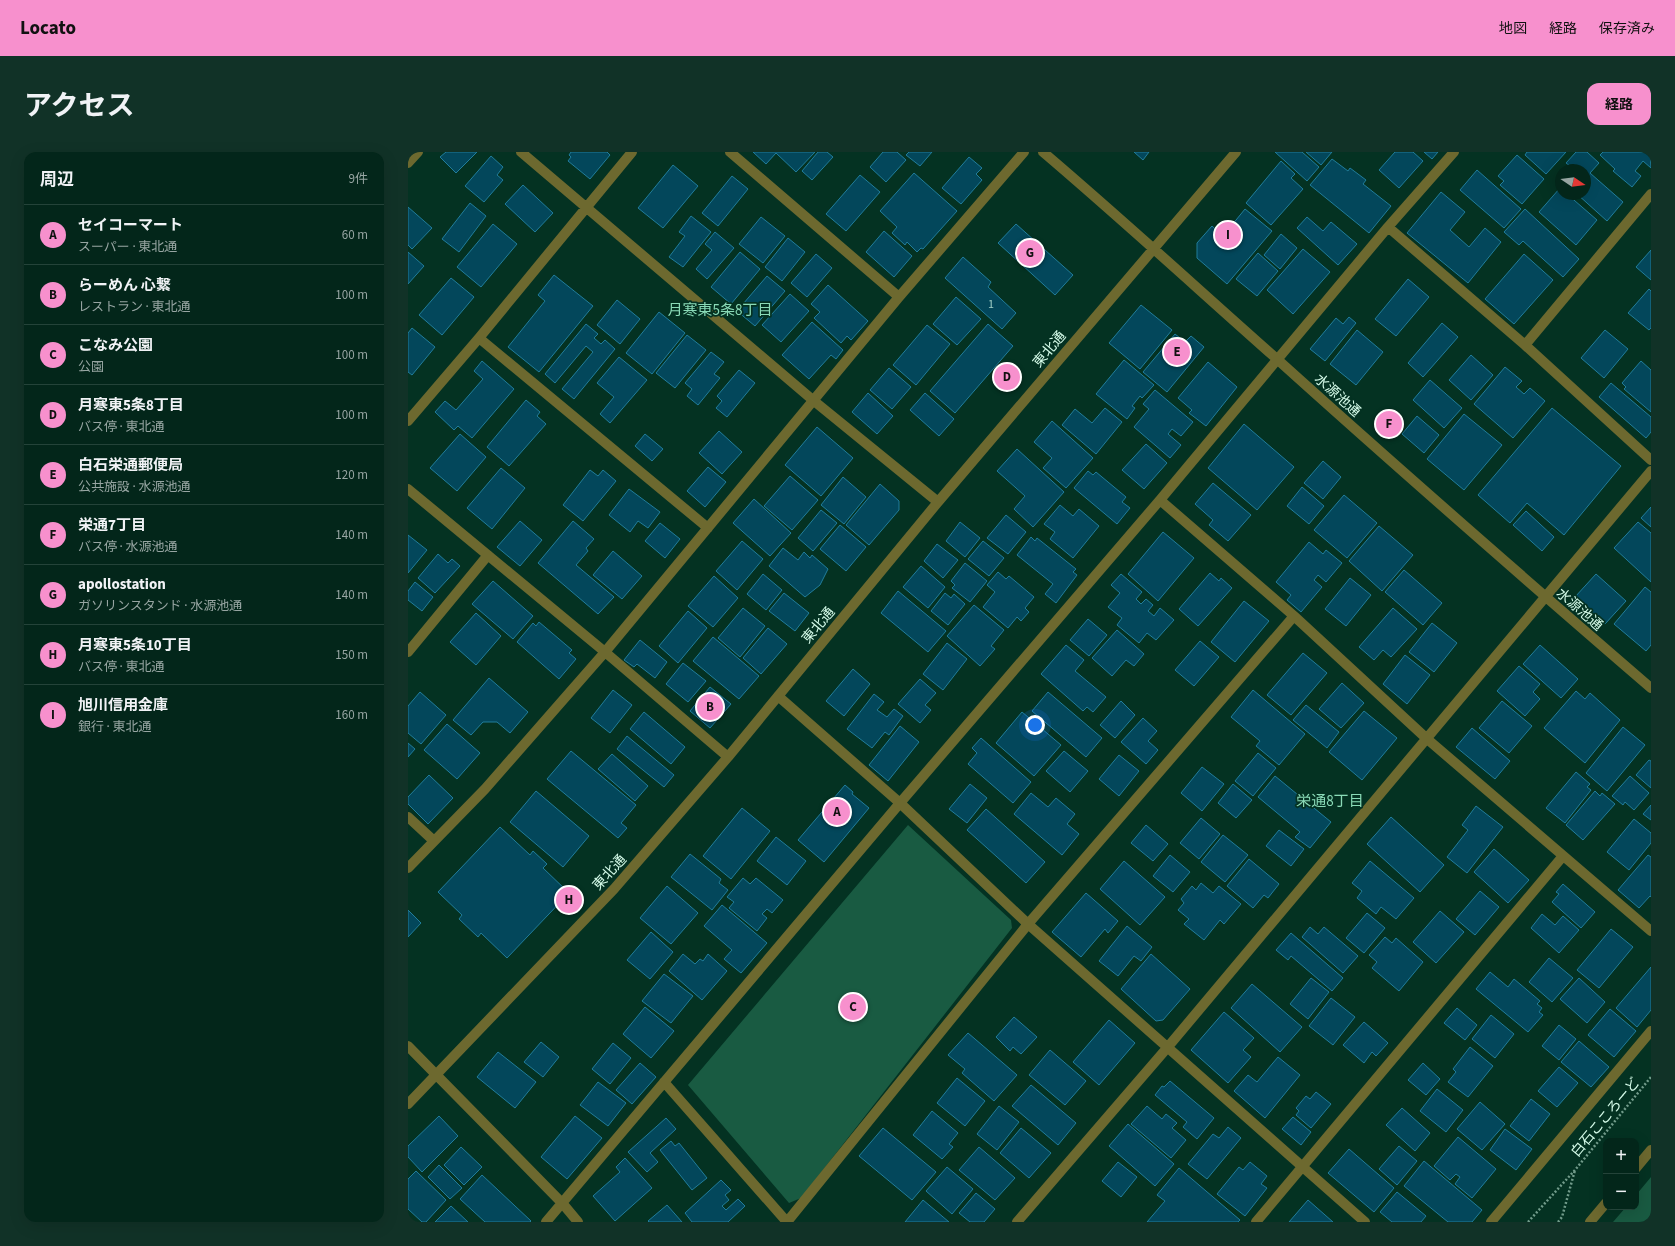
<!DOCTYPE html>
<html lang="ja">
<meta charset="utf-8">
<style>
:root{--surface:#03261a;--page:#113227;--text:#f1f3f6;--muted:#97a5a2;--line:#244339;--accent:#f790cd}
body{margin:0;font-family:"Source Sans 3","Noto Sans JP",sans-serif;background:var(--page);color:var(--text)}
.controls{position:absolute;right:12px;bottom:12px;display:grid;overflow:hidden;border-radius:8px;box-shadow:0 4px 16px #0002}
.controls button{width:36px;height:36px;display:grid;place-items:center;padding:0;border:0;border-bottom:1px solid var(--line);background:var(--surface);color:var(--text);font:20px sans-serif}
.compass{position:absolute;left:1147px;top:12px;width:36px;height:36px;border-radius:50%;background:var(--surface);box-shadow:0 4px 16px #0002;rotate:103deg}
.you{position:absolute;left:627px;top:573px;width:14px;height:14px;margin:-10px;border:3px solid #fff;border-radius:50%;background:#1a73e8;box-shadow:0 0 0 6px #1a73e833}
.badge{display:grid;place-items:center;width:26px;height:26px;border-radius:50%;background:var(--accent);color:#111;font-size:13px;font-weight:700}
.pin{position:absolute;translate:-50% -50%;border:2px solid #fff;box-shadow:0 1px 4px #0006}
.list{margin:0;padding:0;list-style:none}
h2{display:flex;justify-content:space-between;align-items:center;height:52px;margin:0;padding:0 16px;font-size:17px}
h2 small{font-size:13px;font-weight:400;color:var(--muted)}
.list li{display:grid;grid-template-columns:26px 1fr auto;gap:12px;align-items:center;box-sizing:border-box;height:60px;padding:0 16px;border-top:1px solid var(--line)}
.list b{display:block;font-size:15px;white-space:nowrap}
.list p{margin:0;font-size:13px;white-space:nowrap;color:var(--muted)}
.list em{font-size:13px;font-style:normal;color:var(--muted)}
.map{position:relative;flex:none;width:1243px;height:1070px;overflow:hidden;border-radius:12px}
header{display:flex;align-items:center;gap:24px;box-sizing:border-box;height:56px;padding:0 20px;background:var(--accent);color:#111}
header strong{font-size:19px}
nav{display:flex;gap:22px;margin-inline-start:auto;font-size:14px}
.intro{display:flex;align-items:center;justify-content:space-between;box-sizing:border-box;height:96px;padding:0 24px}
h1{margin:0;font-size:28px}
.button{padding:10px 18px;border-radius:12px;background:var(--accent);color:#111;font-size:14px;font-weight:700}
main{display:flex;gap:24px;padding:0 24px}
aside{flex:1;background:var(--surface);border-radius:12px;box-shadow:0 4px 16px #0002}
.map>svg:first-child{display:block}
.green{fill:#195b42}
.building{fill:#03475b;stroke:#217d9b}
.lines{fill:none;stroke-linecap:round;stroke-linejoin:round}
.path{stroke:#719b8a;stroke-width:2.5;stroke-dasharray:2 2;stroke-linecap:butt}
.minor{stroke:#6d692f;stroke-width:10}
.labels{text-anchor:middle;stroke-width:3.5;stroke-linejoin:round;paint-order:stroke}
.number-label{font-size:12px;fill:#a1cfc6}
.street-label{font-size:14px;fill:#d6fcea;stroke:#043222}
.neighbourhood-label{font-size:15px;fill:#8adab7;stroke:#043222}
</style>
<header>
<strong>Locato</strong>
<nav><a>地図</a><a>経路</a><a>保存済み</a></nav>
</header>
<div class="intro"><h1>アクセス</h1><a class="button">経路</a></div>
<main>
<aside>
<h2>周辺<small>9件</small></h2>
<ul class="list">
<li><span class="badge">A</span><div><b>セイコーマート</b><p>スーパー · 東北通</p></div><em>60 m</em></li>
<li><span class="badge">B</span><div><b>らーめん 心繋</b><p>レストラン · 東北通</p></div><em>100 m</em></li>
<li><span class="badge">C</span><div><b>こなみ公園</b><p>公園</p></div><em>100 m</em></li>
<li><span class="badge">D</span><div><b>月寒東5条8丁目</b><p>バス停 · 東北通</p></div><em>100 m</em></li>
<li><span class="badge">E</span><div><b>白石栄通郵便局</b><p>公共施設 · 水源池通</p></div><em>120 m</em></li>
<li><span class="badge">F</span><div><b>栄通7丁目</b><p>バス停 · 水源池通</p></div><em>140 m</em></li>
<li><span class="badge">G</span><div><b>apollostation</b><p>ガソリンスタンド · 水源池通</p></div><em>140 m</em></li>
<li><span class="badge">H</span><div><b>月寒東5条10丁目</b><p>バス停 · 東北通</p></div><em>150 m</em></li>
<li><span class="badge">I</span><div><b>旭川信用金庫</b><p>銀行 · 東北通</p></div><em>160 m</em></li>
</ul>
</aside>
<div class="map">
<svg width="1243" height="1070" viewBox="0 0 1243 1070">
<rect width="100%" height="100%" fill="#043222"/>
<path class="green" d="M500 673 603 768 604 776 393 1046 381 1051 280 933Z
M1243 1025V1070H1205L1218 1055H1228V1043Z"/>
<path class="building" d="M38 0H69L48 21 32 5Z
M163 0H199L202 3 182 27 160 9 163 5 161 3Z
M345 0H407L388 20 368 1 358 12Z
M410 0H419L425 5 404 28 394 19Z
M475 0H489L498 8 478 30 462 15Z
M501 0H524L512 14 498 3Z
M726 0H741L735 8Z
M867 0H894L911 15 899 29Z
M898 0H924L913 13Z
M987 0H1005L1015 9 991 36 971 18Z
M1016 0H1030L1024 7Z
M1119 0H1158L1138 22 1117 3Z
M1168 0H1179L1191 11 1182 21 1215 50 1199 69 1169 42H1177V18H1163L1165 16 1158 11Z
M1195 0H1242L1243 16 1235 9 1227 19 1233 24 1224 35 1205 19 1207 17 1192 3Z
M1109 3 1136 27 1114 52 1092 33 1096 29 1090 24Z
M83 4 95 15 89 23 95 28 76 50 57 34Z
M561 5 574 16 568 22 574 28 553 52 534 36Z
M924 7 940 19 942 16 958 28 955 32 983 54 961 81 902 33Z
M873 9 887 22 883 26 895 37 863 73 838 51Z
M265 13 290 34 255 76 230 56Z
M1069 18 1113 57 1096 76 1052 38Z
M506 21 549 59 515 97 513 96 509 100 499 90 497 93 484 81 489 75 472 59Z
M452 23 472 40 438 79 418 62Z
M324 24 340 37 310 74 294 61Z
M115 33 145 61 127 80 97 52Z
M1152 36 1153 42H1159L1189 68 1168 93 1131 60Z
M1033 40 1057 60 1042 78 1061 95 1077 76 1093 90 1060 131 999 81Z
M62 51 78 64 51 100 34 87Z
M0 55 24 76 4 97 0 93Z
M837 57 864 79 819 132 789 106V91L804 74 815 84Z
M1117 57 1171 107 1155 125 1115 89 1111 93 1096 80Z
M283 64 303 80 275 115 261 105 277 84 271 80Z
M353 65 377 84 355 111 331 92Z
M899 65 915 79 923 70 949 92 930 113 889 76Z
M85 72 109 92 73 135 49 115Z
M608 72 665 123 647 143 590 91Z
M476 79 504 104 486 125 458 100Z
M307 80 326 96 299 127 288 117 304 98 297 92Z
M873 82 889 96 872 117 856 103Z
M380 86 397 100 374 129 357 115Z
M895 97 922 120 885 162 859 138Z
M1243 98V128L1228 115Z
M0 100 16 114 0 132Z
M332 100 352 117 323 152 303 135Z
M850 101 870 119 849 144 828 127Z
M408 102 424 116 399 145 383 131Z
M1116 102 1145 128 1106 172 1077 147Z
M555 105 583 130 580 135 608 161 594 177 537 126Z
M146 123 185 154 131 220 100 195 137 149 130 143Z
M359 124 377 139 347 174 329 159Z
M43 126 66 145 34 183 11 163Z
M1000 127 1021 145 988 184 967 167Z
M420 133 460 169 443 188 439 184 433 191 406 166 412 160 403 152Z
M1241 137 1243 139V176L1241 178 1220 161Z
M382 142 401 159 373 190 354 173Z
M548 145 573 167 549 193 525 172Z
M209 148 232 167 212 192 189 173Z
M733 153 764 178 732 217 701 191Z
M251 160 277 181 244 222 218 201Z
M941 165 948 171 917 209 902 197 928 166 935 172Z
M404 170 435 198 428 207 423 203 401 227 374 203Z
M1034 171 1050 185 1015 225 1000 211Z
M178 172 190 182 186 186 193 192 197 188 207 197 166 247 154 237 185 200 178 194 147 231 137 222Z
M580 172 605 194 547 261 522 239Z
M519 173 542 192 508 233 485 213Z
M4 176 27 195 4 223 0 220V181Z
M949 178 975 200 948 233 922 212Z
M1197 178 1220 197 1196 226 1173 206Z
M767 182 777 190 783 184 796 195 759 240 735 220Z
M279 183 298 198 267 236 248 221Z
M303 200 316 210 306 222 312 226 290 253 279 244 284 237 277 231Z
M1063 203 1085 223 1063 248 1041 228Z
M211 205 239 228 202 271 192 262 206 245 189 231Z
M716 208 746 233 734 246 732 244 724 254 727 256 719 267 688 242Z
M74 209 106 237 64 286 50 274 46 278 27 260 37 249 48 258 75 227 66 219Z
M1233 209 1243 218V260L1216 237 1218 235 1214 231Z
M800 210 829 235 798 274 781 261 784 258 770 246Z
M1097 215 1114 229 1108 235 1116 242 1122 236 1137 249 1105 286 1066 252Z
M481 216 503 235 484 257 462 238Z
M331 218 347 231 319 265 308 256 314 249 309 244Z
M1022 228 1054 256 1036 276 1005 248Z
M1203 231 1243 265V280L1238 286 1191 245Z
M747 238 785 270 773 284 764 277 760 282 773 293 762 306 726 275 741 257 735 252Z
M460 241 485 264 469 282 444 260Z
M517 241 546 267 531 284 502 258Z
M118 248 132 260 129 264 138 272 101 314 79 295Z
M697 256 714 270 688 302 654 273 667 257 684 271Z
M1144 256 1213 314 1156 383 1119 351 1102 371 1070 343Z
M1056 262 1094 293 1056 338 1019 307Z
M1009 264 1031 283 1016 301 994 282Z
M644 269 685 306 658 336 635 316 644 306 626 290Z
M836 272 886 315 849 358 800 316Z
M409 275 445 306 413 344 377 313Z
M311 279 334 300 314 322 291 301Z
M52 282 78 305 49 339 22 316Z
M237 282 255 297 244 309 227 294Z
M738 292 759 311 736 337 714 318Z
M609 297 656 340 625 375 606 357 617 344 589 319Z
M915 309 933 325 915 347 896 331Z
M300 315 318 330 297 355 279 339Z
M93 316 117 336 84 377 59 356Z
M182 318 190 324 195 318 208 329 175 369 155 353Z
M680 319 685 323 688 320 718 345 714 350 722 356 709 372 666 336Z
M382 324 410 348 384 378 356 354Z
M435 325 458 345 436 372 413 353Z
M805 331 843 363 820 389 801 373 805 368 787 352Z
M472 332 491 349V358L461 393 438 373Z
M894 335 916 354 901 372 879 354Z
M221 337 252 360 240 376 230 369 222 380 201 363Z
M936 343 969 371 939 406 906 378Z
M346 347 383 381 362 404 325 371Z
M652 353 665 364 671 357 691 374 665 406 642 387 647 380 636 372Z
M1243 355V375L1233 366Z
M413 358 429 371 405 399 390 386Z
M1118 359 1146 385 1134 399 1105 373Z
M598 363 618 380 600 402 579 386Z
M112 369 134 388 112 414 89 395Z
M165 369 186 387 178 396 180 399 168 413 206 445 190 462 130 411Z
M552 370 572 386 557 405 538 389Z
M1230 370 1243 381V430L1206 396Z
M252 371 272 387 257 406 237 389Z
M432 373 458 395 438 419 412 397Z
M971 374 1005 403 974 439 941 409Z
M755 380 786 406 750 449 720 422Z
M0 383 19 398 0 421Z
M623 385 627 389 629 386 668 417 665 420 669 423 648 451 637 442 645 432 609 403Z
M334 389 355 407 329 438 308 419Z
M575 389 596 406 581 424 560 407Z
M901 390 915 402 918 398 934 411 918 430 910 423 906 428 914 435 893 460 879 448 883 443 868 430Z
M529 392 550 408 535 426 516 409Z
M375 396 390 408 396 400 402 406 404 403 420 417 412 433 397 445 361 414Z
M205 399 234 424 214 447 185 423Z
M30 402 40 411 44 407 52 414 27 441 10 426Z
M557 411 579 429 562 450 544 436 547 433 543 429Z
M513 414 537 435 520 456 495 435Z
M996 418 1034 451 1015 473 977 440Z
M590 420 598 427 601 424 626 445 617 456 621 460 613 469 609 465 600 476 575 455 587 440 579 433Z
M802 421 811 429 813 426 824 436 790 474 771 457Z
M355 422 374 438 358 458 339 442Z
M713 422 734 440 728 447 733 452 738 447 745 453 740 459 746 464 752 456 766 468 748 488 739 481 731 491 709 473 714 466 700 455 712 441 703 433Z
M1188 422 1218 449 1197 472 1167 445Z
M306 424 330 446 305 475 280 454Z
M942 426 963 443 938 474 917 457Z
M85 429 125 464 105 487 64 452Z
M7 430 25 445 14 459 0 448V439Z
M1237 435 1243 440V493L1238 499 1206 472Z
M490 439 538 479 520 500 473 461Z
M376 441 401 461 387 479 361 459Z
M537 441 543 446 546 442 557 452 540 473 523 459Z
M836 449 861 469 827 510 803 490Z
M566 453 596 478 583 494 587 497 572 514 539 484Z
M335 456 357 474 332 505 310 486Z
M985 456 1009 477 983 505 975 498 966 508 951 495Z
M280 459 299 476 270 511 251 494Z
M68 461 93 484 68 513 42 490Z
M680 467 699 483 681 504 662 488Z
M131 470 164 498 161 501 168 507 151 527 109 490 125 471 128 474Z
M1024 471 1049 491 1026 520 1001 500Z
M360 476 379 492 353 522 335 506Z
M709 478 736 502 726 514 718 508 704 524 684 506Z
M305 485 351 524 331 547 285 509Z
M232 488 259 510 247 526 229 512 226 515 216 508Z
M792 489 811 505 786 534 767 518Z
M539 491 559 507 535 538 515 522Z
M658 493 676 508 667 519 698 545 685 560 679 555 675 559 633 522Z
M1132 493 1170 527 1153 546 1115 512Z
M895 501 919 521 883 563 859 543Z
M997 503 1022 523 999 552 975 532Z
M275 511 298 529 280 550 258 532Z
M1111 514 1132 532 1125 540 1132 547 1117 564 1089 539Z
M445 517 462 532 436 564 418 549Z
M81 526 120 560 102 581 89 570H75L63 583 45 568Z
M512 527 528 541 517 553 523 558 512 571 490 552Z
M934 531 956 551 933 576 911 557Z
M302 535 323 552 302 576 282 559Z
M205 538 224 553 202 581 183 566Z
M845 538 897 582 871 613 848 594 852 589 823 565Z
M1168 539 1177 547 1182 541 1212 568 1177 611 1136 576Z
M12 540 38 563 13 592 0 581V554Z
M640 540 694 586 678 605 624 559Z
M466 542 476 550 469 558 479 565 486 557 495 564 481 583 477 580 464 596 439 577Z
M713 549 727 563 707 586 692 573Z
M1094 549 1124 574 1101 601 1071 576Z
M898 553 931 580 919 596 885 568Z
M956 559 989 586 954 628 921 600Z
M236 560 277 595 263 612 222 577Z
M614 560 653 593 626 624 588 591Z
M735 566 749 579 740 589 750 598 738 612 713 590Z
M39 572 72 601 49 627 16 598Z
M492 574 511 590 480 629 461 613Z
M1215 575 1237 593 1199 639 1178 621Z
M1064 576 1102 609 1087 627 1048 595Z
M219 584 266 623 256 635 209 597Z
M573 586 623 630 605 651 560 612 569 601 564 596Z
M0 591 7 597 0 605Z
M163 599 228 653 213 671 219 676 210 686 139 627Z
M656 599 680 619 662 640 638 619Z
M850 601 868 616 845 644 827 629Z
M204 602 240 634 227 649 190 617Z
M711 603 731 619 711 644 691 627Z
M1241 608 1243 609V636L1228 623Z
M794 615 816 632 794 659 773 641Z
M1168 620 1182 632 1179 635 1183 638 1157 671 1138 656Z
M21 623 45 646 20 672 0 652V645Z
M867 624 923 670 902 696 887 685 892 680 850 645Z
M1222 624 1241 641 1226 658 1217 650 1215 653 1204 644Z
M562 632 579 646 559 671 541 657Z
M825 632 844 648 828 666 810 651Z
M437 633 445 640 444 642 461 656 416 710 390 688Z
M128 639 181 684 155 715 102 670Z
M1187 639 1192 644 1194 641 1207 652 1175 688 1158 673Z
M623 641 640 655 648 646 667 662 659 672 671 682 654 703 606 662Z
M1243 653V668L1235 662Z
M1068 654 1095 675 1059 721 1039 705 1060 678 1054 673Z
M334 656 362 679 323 727 295 704Z
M578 657 637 710 618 731 559 678Z
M983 665 1036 713 1012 740 959 692Z
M793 666 812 682 791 707 772 691Z
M1226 667 1243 681V691L1221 718 1199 700Z
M738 673 760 692 745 709 723 691Z
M92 675 122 703 125 699 139 712 135 716 161 741 99 806 73 781 70 785 51 767 54 763 30 740Z
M871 678 896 697 883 714 858 694Z
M815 683 840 703 817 730 793 710Z
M368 685 398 709 379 733 349 709Z
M1086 697 1121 728 1100 751 1066 720Z
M282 702 313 727 311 731 320 738 304 758 263 725Z
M762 703 782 720 765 740 745 724Z
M1240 703 1243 705V745L1242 744 1231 756 1210 738Z
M841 707 871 732 860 746 856 743 845 756 819 734Z
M716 709 757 745 732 773 692 737Z
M962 709 1006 746 988 767 973 755 968 762 949 746 954 739 944 731Z
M335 726 342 732 348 726 375 748 364 761 359 757 354 762 359 766 349 779 321 756 326 750 319 745Z
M793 731 805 741 811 734 833 752 816 772 812 768 796 788 776 772 781 767 770 758 776 751 773 747 784 734 788 738Z
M1155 732 1187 760 1173 776 1144 750 1151 742 1148 740Z
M259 734 290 761 263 792 232 766Z
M1072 739 1091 755 1067 783 1048 767Z
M678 741 710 769 700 781 697 777 673 805 644 780Z
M314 753 359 791 333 821 316 807 324 798 296 774Z
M0 758 13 771 0 785Z
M1032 759 1056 780 1028 811 1005 790Z
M959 761 977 776 956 801 938 786Z
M1134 762 1147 773 1155 764 1171 778 1151 801 1123 776Z
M719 774 744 795 733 809 726 804 710 824 691 809Z
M902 775 910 782 916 775 950 804 935 821 894 785Z
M1203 777 1225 795 1191 836 1169 818Z
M243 780 265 800 242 827 219 808Z
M883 781 935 826 924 839 883 804 880 808 868 798Z
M977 785 984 791 988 786 1015 810 991 839 964 816 969 810 961 803Z
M275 802 287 812 292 807 295 809 300 802 319 819 294 848 261 819Z
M743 802 782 837 755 868 748 869 713 837Z
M1141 806 1165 826 1144 850 1121 830Z
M1243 815V858L1229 875 1208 856Z
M1082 820 1100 835 1106 827 1132 849 1129 852 1134 856 1131 860 1135 863 1120 880 1068 837Z
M256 822 285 844 263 871 234 849Z
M903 826 921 840 900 867 882 852Z
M1171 826 1197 850 1179 871 1152 847Z
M844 832 894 875 872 900 823 856Z
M923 846 947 865 925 893 901 874Z
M237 855 266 879 243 906 215 882Z
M1049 856 1069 873 1057 888 1036 871Z
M1202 857 1228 879 1206 905 1180 883Z
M816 860 846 886 835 898 843 905 820 931 783 898Z
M1083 863 1106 882 1087 906 1064 887Z
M606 865 629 885 613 902 605 895 602 899 588 885Z
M701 868 727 891 691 933 665 910Z
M956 870 980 891 968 904 964 900 956 911 935 893Z
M1151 873 1168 887 1151 908 1134 894Z
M560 881 609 923 586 949 554 921 557 917 540 903Z
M1171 889 1201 915 1183 935 1153 910Z
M133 890 151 905 135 925 116 910Z
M205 891 223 906 202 932 184 917Z
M1062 895 1085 914 1060 945 1040 930 1048 920 1045 917Z
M642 898 678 929 657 953 621 923Z
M90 900 128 930 107 956 69 925Z
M870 905 892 923 857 966 826 939 840 923 849 930Z
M232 911 248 925 224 952 208 938Z
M1015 911 1032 927 1018 943 1000 928Z
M1151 915 1170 931 1149 955 1130 939Z
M549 926 577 949 557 974 529 951Z
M762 929 806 966 789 987 775 975 779 970 747 943 754 934 756 935Z
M190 930 218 951 200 974 172 953Z
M623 933 668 971 650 993 604 954Z
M1029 937 1055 958 1038 980 1012 959Z
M908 940 923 952 903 976 888 963 891 959 888 956 898 944 902 947Z
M1123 947 1142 962 1121 989 1102 974Z
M1072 950 1097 972 1074 998 1049 977Z
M591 954 611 970 589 998 569 982Z
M739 954 754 967 758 962 769 971 764 976 778 988 763 1006 723 972Z
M994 956 1022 981 1007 999 978 973Z
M524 959 550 981 541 992 545 995 534 1007 505 983Z
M31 964 50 984 14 1020 0 1005V994Z
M167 964 194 986 159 1027 133 1005Z
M885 965 903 980 893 993 874 977Z
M258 966 268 977 242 1001 250 1010 239 1020 220 1000Z
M720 972 766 1012 747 1034 701 994Z
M820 975 833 986 799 1027 780 1012 805 982 811 986Z
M475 976 528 1020 504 1048 451 1004Z
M613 976 643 1001 621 1026 592 1001Z
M1097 977 1124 997 1108 1018 1082 998Z
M1050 985 1088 1017 1064 1046 1047 1032 1052 1025 1048 1022 1042 1028 1026 1014Z
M263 989 267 994 271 991 299 1026 284 1038 252 998Z
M991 994 1009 1009 989 1033 971 1017Z
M53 995 74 1015 56 1033 36 1013Z
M571 995 607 1026 587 1048 551 1018Z
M941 997 986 1036 966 1060 920 1021Z
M217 1006 244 1036 207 1069 185 1044 212 1020 208 1015Z
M1016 1009 1074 1058 1064 1070H1040L996 1034Z
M710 1010 729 1025 713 1045 694 1029Z
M842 1010 859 1024 853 1032 859 1036 837 1064 809 1042 831 1015 835 1018Z
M31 1013 54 1036 42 1047 20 1025Z
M539 1015 565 1037 544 1062 518 1039Z
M771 1016 832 1068 830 1070H739L757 1049 749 1043Z
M8 1019 38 1048 18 1070H14L0 1057V1027Z
M74 1023 123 1069 122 1070H77L52 1047Z
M313 1028 323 1038 317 1043 321 1048 314 1054 318 1058 330 1047 337 1054 320 1070H284L277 1061Z
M989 1040 1018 1064 1013 1070H984L972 1060Z
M568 1041 587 1057 576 1070H562L551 1061Z
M515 1048 541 1070H497Z
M900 1048 925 1070H881Z
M259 1053 274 1070H241L240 1069Z
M43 1054 60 1070H27Z"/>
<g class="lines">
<path class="path" d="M1120 1070 1167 1018 1243 925
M1150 1070 1154 1065 1167 1018"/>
<path class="minor" d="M113 0 406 249 530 350
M322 0 491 145
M635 0C715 68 792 139 870 208 993 319 1118 428 1243 536
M0 11 10 0
M980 75 1117 193 1243 308
M71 186 300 376
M1117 193 1243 42
M0 269 71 186 224 0
M0 337 197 500 320 605
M752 348 886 464 1018 586 1243 779
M0 500 80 403
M370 544 492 651 620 772 957 1070
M0 665 26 689
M0 716 77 637 197 500 491 145 616 0
M0 894 155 1052 170 1070
M256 930 379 1070
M0 952 206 737 320 605 530 350 828 0
M1228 1016 1243 998
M138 1070 492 651 752 348 980 75 1046 0
M379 1070 620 772 886 464
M609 1070 759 896 1243 319
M848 1070 1155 704
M1083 1070 1243 879
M1182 1070 1198 1051"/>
</g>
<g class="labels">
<g class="number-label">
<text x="583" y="156">1</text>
</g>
<g class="street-label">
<text transform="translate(641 197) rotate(-50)" y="5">東北通</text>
<text transform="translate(930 243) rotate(42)" y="5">水源池通</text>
<text transform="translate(1172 457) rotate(41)" y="5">水源池通</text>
<text transform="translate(410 473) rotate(-50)" y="5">東北通</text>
<text transform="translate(201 720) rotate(-48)" y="5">東北通</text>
<text transform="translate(1197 965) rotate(-50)" y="5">白石こころーど</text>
</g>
<g class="neighbourhood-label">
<text x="312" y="163">月寒東5条8丁目</text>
<text x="922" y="654">栄通8丁目</text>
</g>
</g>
</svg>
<div class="controls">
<button>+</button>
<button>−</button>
</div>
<svg class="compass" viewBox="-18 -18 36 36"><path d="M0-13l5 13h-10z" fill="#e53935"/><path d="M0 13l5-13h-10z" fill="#97a5a2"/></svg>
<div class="you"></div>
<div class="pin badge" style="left:429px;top:660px">A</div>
<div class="pin badge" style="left:302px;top:555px">B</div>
<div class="pin badge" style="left:445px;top:855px">C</div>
<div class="pin badge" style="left:599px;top:225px">D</div>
<div class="pin badge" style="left:769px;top:200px">E</div>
<div class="pin badge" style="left:981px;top:272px">F</div>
<div class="pin badge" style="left:622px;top:101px">G</div>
<div class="pin badge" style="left:161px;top:748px">H</div>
<div class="pin badge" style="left:820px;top:83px">I</div>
</div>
</main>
